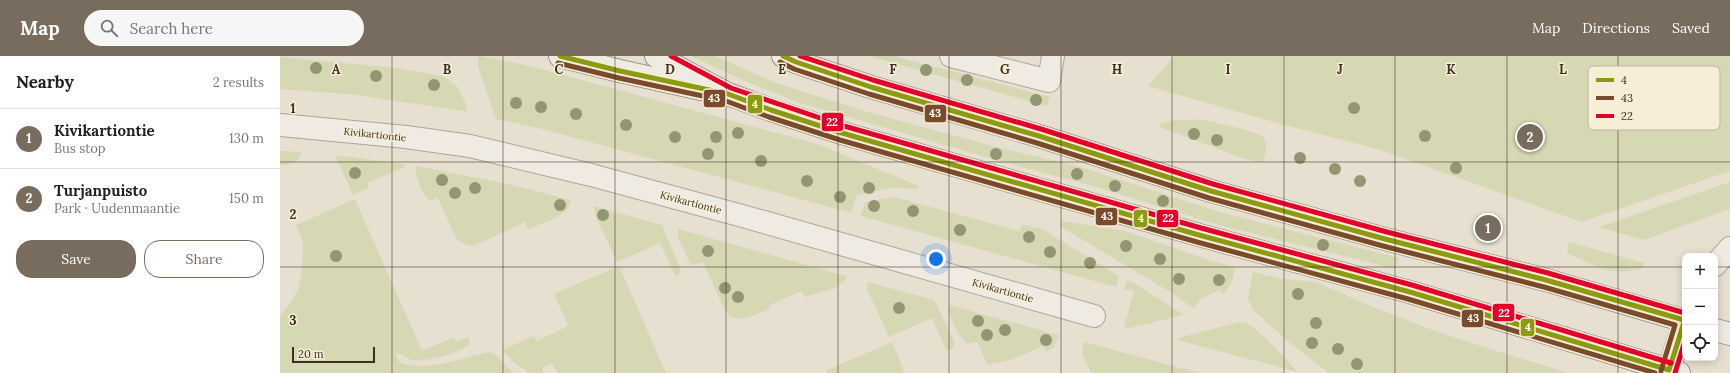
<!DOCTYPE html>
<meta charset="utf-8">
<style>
:root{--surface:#fff;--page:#f6f6f6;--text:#222;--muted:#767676;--line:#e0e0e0;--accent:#786c5e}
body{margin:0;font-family:Lora,serif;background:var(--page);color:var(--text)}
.controls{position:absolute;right:12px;bottom:12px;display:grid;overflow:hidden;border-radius:8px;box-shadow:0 2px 10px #0003}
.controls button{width:36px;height:36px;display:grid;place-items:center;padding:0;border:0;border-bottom:1px solid var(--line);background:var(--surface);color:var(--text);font:20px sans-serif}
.scale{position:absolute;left:12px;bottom:10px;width:83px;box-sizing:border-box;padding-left:4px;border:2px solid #3d2e20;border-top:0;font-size:11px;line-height:14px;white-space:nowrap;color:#3d2e20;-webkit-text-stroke:3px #f7eed8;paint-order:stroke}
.you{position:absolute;left:656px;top:203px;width:14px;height:14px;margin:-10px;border:3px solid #fff;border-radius:50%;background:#1a73e8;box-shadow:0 0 0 6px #1a73e833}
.badge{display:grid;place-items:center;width:26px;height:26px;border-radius:50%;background:var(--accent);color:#fff;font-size:13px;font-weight:700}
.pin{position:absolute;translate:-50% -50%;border:2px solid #fff;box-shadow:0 1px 4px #0006}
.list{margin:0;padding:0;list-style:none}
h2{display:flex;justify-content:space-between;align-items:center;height:52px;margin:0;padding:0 16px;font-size:17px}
h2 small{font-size:13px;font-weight:400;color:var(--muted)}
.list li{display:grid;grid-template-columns:26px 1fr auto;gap:12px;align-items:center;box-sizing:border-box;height:60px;padding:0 16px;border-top:1px solid var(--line)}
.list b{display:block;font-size:15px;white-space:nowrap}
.list p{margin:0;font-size:13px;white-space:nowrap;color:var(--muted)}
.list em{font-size:13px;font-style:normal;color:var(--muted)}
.actions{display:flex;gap:8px;padding:12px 16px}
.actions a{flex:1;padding:9px 0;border:1px solid var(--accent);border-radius:16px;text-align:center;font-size:14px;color:var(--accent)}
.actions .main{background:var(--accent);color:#fff}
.icon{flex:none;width:22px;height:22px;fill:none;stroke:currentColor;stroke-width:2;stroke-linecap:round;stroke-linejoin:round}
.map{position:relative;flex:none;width:1450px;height:317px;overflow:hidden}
header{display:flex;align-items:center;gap:24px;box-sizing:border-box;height:56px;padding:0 20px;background:var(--accent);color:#fff}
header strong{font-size:19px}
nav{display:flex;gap:22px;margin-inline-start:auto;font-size:14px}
.search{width:280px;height:36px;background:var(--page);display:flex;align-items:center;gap:10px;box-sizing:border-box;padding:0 14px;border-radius:22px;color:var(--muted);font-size:15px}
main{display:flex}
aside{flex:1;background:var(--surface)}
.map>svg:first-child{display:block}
.green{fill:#d6d7b3}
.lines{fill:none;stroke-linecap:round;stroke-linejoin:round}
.minor-casing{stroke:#ada599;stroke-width:24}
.tertiary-casing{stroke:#ada599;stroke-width:24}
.secondary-casing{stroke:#9c958a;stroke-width:24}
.minor{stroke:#efebe3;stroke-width:22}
.tertiary{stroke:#efebe3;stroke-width:22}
.secondary{stroke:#efebe3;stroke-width:22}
.bus-1-casing{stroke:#f7eed8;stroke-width:8}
.bus-2-casing{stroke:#f7eed8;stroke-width:8}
.bus-3-casing{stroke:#f7eed8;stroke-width:8}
.bus-1{stroke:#8d9b11;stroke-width:5}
.bus-2{stroke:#7a4b2a;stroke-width:5}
.bus-3{stroke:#e4002b;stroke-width:5}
.tree{fill:#929673}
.grid{fill:none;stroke:#3d2e20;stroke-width:1;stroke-opacity:0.55}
.labels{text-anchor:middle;stroke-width:3;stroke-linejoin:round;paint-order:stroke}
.street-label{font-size:10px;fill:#3d2e20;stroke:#f7eed8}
.key{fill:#f7eed8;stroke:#bfb4a1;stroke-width:1}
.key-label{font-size:11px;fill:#3d2e20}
.grid-label{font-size:13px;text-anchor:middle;font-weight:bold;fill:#3d2e20;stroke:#f7eed8;stroke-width:3;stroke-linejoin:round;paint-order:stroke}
.line-badge{stroke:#f7eed8;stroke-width:1.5}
.badge-label{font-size:11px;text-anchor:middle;font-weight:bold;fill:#fff}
</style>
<header>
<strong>Map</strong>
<div class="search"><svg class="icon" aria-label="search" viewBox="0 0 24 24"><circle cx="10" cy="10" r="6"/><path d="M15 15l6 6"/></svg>Search here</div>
<nav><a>Map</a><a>Directions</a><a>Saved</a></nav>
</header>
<main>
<aside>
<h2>Nearby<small>2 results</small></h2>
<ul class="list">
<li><span class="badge">1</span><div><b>Kivikartiontie</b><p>Bus stop</p></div><em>130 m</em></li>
<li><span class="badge">2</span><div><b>Turjanpuisto</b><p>Park · Uudenmaantie</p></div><em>150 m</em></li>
</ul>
<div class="actions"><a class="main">Save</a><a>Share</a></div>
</aside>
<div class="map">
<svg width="1450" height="317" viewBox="0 0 1450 317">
<rect width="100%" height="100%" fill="#e7e0d1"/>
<path class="green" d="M200 0 250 10 537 88 639 130 638 133 609 132 576 140 571 157 262 73 216 63 198 10V2Z
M411 0H435L496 27 591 57 720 92 800 111 943 157 1119 202 1115 213 939 169 816 131 716 104 520 47 465 25Z
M588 0H614L770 41 767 50Z
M894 0H1450V115L1301 166 1101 94 1001 68 868 30Z
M0 1 116 12 162 20 177 30 187 50V55H184L77 39 0 33Z
M895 64C904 64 914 63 923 64 933 66 979 75 984 82 988 89 985 99 983 107L962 102 880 71 881 68Z
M0 95 21 96C19 108 10 107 0 110Z
M55 99 124 108V111L87 127 88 132 73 139Z
M136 110 224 127 291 144 288 153 281 158 271 164 248 173 245 166 193 190 182 187 176 182 159 144 156 142 151 145C143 141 134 118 136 110Z
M1450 126V153L1364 184 1319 171Z
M614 141 739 175 742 168 762 173 839 220 836 231 581 160 585 146Z
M75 143 142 295 174 281 176 286 188 281 190 288C181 296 145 307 132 304 126 302 123 297 115 297L119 306C149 317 179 302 210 296 219 300 226 311 234 317H0V261L18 235 22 214 23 186 16 169Z
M314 150 382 169 401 215 396 222 380 187 337 206 315 159Z
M782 165 845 175 932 205 955 211 952 226 944 238 939 234 922 242 913 252 892 237 780 170Z
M398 173 566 220 565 224 555 232 525 241 521 235 490 249 491 252C476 258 457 271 445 255L423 206 413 209 410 207 398 181Z
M1289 186 1364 207 1362 212C1331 222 1314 209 1287 197Z
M339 210 386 317H277L272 307 262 312 264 317H249L234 306 222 294 254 280 257 285 288 270 274 238Z
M973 216 1003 223 1036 226 1093 251 1163 278 1288 317H1049L1010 287 973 254 968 242Z
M847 225 853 226 904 259 849 272 844 271 854 235 844 233Z
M588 226 654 244 675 287 671 294 667 295 652 262 609 281 587 233Z
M669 249 779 279 774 291 766 296 763 290 733 303 709 309 707 308 698 287 693 286 688 288C680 284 667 257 669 249Z
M956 267C958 267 962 266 965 267 978 271 1007 305 1018 316L897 284 898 282Z
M612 286 625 317H548L547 314Z
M804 286 919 317H811L802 298Z"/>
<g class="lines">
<g class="minor-casing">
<path id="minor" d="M671 0 769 25 773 0
M0 69 126 81 190 90 311 119 466 161 814 260"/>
</g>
<g class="tertiary-casing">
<path id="tertiary" d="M1435 209 1450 192
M1388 317 1405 263"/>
</g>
<g class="secondary-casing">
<path id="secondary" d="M280 0 340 15 421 33
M376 0 448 38 491 54 562 77 919 179 1130 236 1399 317
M503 0 516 6 591 31 759 80 931 135 1105 183 1266 224 1405 265
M1435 274 1450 278"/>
</g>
<use href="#minor" class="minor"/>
<use href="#tertiary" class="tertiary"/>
<use href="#secondary" class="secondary"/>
<g class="bus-1-casing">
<path id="bus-1" d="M280 0 340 15 448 38 491 54 562 77 919 179 1130 236 1389 314 1405 263
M503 0 516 6 591 31 759 80 931 135 1105 183 1266 224 1404 264"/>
</g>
<g class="bus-2-casing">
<path id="bus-2" d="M500 6 514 13 589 38 757 87 929 142 1103 190 1264 231 1395 269 1381 315
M278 7 339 22 446 45 489 61 560 84 917 186 1128 243 1375 317"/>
</g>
<g class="bus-3-casing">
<path id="bus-3" d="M391 0 451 32 564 70 921 172 1132 229 1391 307
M520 0 593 24 761 73 933 128 1107 176 1268 217 1405 257
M1395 317 1405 285"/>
</g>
<use href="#bus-1" class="bus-1"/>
<use href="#bus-2" class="bus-2"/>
<use href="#bus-3" class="bus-3"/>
</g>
<g class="tree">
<circle cx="36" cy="12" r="6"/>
<circle cx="646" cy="14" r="6"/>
<circle cx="96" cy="20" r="6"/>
<circle cx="687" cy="24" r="6"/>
<circle cx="154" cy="29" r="6"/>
<circle cx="756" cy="44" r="6"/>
<circle cx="236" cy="47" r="6"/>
<circle cx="261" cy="51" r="6"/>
<circle cx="1074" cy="52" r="6"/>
<circle cx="296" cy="58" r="6"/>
<circle cx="346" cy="69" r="6"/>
<circle cx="458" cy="77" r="6"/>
<circle cx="914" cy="78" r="6"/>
<circle cx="1145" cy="80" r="6"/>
<circle cx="395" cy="81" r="6"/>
<circle cx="436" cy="81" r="6"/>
<circle cx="937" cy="84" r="6"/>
<circle cx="428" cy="98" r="6"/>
<circle cx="716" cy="98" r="6"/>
<circle cx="1020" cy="102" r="6"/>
<circle cx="481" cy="105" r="6"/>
<circle cx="1176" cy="112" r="6"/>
<circle cx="1055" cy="113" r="6"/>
<circle cx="75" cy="117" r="6"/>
<circle cx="797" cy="118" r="6"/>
<circle cx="162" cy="124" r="6"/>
<circle cx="527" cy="125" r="6"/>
<circle cx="1080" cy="125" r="6"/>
<circle cx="835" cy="130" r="6"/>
<circle cx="195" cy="132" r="6"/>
<circle cx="589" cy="132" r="6"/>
<circle cx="175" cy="137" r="6"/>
<circle cx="560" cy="141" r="6"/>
<circle cx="883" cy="145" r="6"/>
<circle cx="280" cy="149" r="6"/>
<circle cx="594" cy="150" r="6"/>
<circle cx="633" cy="155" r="6"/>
<circle cx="323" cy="159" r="6"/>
<circle cx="680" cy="174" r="6"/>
<circle cx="749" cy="181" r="6"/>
<circle cx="1043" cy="189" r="6"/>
<circle cx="846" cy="190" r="6"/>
<circle cx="428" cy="195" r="6"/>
<circle cx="770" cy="196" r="6"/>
<circle cx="56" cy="200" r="6"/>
<circle cx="880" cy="203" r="6"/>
<circle cx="810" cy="207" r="6"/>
<circle cx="899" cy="223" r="6"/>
<circle cx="939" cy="224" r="6"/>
<circle cx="445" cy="232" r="6"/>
<circle cx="1018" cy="238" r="6"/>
<circle cx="458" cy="241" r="6"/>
<circle cx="619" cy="252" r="6"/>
<circle cx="698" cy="265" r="6"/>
<circle cx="1036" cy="267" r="6"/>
<circle cx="725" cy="274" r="6"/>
<circle cx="707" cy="279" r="6"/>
<circle cx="766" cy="284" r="6"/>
<circle cx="1032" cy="287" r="6"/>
<circle cx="1058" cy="293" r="6"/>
<circle cx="1077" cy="308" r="6"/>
</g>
<path class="grid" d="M112 0V317M223 0V317M335 0V317M446 0V317M558 0V317M669 0V317M781 0V317M892 0V317M1004 0V317M1115 0V317M1227 0V317M1338 0V317M0 106H1450M0 211H1405M1435 211H1450"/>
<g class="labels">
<g class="street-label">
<text transform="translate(95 78) rotate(6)" y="4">Kivikartiontie</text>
<text transform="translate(411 146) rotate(15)" y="4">Kivikartiontie</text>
<text transform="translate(723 234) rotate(16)" y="4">Kivikartiontie</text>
</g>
</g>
<rect x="1308" y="10" width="132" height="64" rx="6" class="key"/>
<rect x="1316" y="22" width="18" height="4" fill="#8d9b11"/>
<rect x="1316" y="40" width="18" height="4" fill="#7a4b2a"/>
<rect x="1316" y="58" width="18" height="4" fill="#e4002b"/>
<g class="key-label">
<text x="1341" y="28">4</text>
<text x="1341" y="46">43</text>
<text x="1341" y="64">22</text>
</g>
<g class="grid-label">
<text x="56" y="18">A</text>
<text x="167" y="18">B</text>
<text x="279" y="18">C</text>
<text x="390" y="18">D</text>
<text x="502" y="18">E</text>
<text x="613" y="18">F</text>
<text x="725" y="18">G</text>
<text x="837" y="18">H</text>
<text x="948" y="18">I</text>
<text x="1060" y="18">J</text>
<text x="1171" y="18">K</text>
<text x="1283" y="18">L</text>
<text x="13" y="57">1</text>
<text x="13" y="163">2</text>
<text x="13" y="269">3</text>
</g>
<g class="line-badge">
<rect x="423" y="33" width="23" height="19" rx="4" fill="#7a4b2a"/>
<rect x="467" y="38" width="16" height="20" rx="4" fill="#8d9b11"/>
<rect x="644" y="48" width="23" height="19" rx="4" fill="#7a4b2a"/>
<rect x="541" y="56" width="23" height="20" rx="4" fill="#e4002b"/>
<rect x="815" y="151" width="23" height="19" rx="4" fill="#7a4b2a"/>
<rect x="853" y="153" width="15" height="19" rx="4" fill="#8d9b11"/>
<rect x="876" y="153" width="23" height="19" rx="4" fill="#e4002b"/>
<rect x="1212" y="247" width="23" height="19" rx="4" fill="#e4002b"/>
<rect x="1181" y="253" width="23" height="19" rx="4" fill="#7a4b2a"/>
<rect x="1240" y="262" width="15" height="19" rx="4" fill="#8d9b11"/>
</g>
<g class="badge-label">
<text x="434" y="46">43</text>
<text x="475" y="52">4</text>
<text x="655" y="61">43</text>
<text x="552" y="70">22</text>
<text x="827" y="164">43</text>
<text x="861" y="166">4</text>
<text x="888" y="166">22</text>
<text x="1224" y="261">22</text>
<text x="1193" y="266">43</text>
<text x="1248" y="275">4</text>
</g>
</svg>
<div class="controls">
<button>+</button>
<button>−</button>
<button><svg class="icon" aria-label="locate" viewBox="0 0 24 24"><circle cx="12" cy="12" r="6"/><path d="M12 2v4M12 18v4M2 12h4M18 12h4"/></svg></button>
</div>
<div class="scale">20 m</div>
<div class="you"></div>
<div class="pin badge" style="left:1208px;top:172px">1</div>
<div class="pin badge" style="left:1250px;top:81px">2</div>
</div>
</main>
